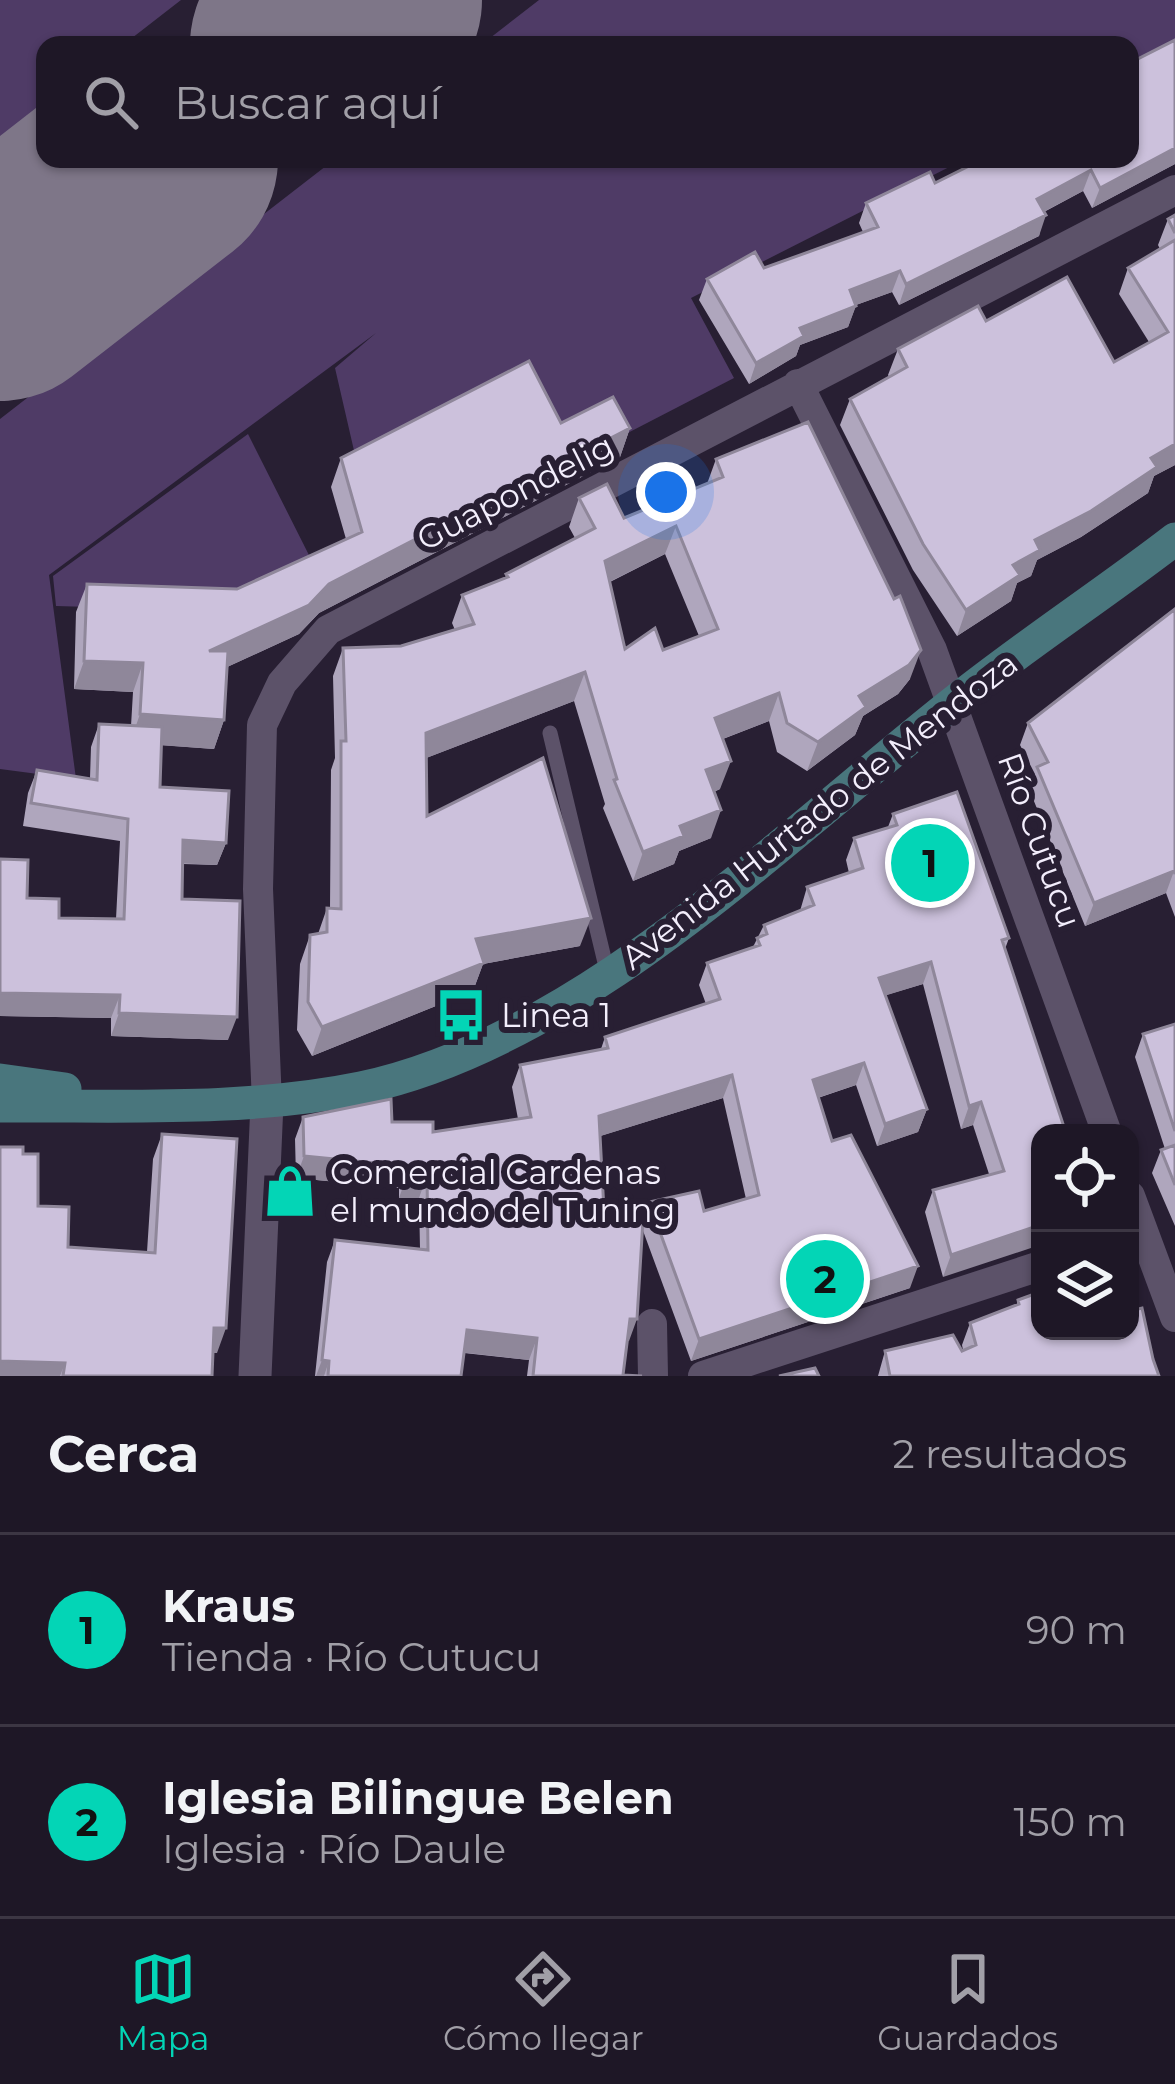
<!DOCTYPE html>
<html lang="es">
<meta charset="utf-8">
<style>
:root{--surface:#1e1726;--page:#26202e;--text:#f1f3f6;--muted:#a19fa7;--line:#3c3643;--accent:#03d5b6}
body{margin:0;font-family:Montserrat,sans-serif;background:var(--page);color:var(--text)}
.controls{position:absolute;right:36px;bottom:36px;display:grid;overflow:hidden;border-radius:24px;box-shadow:0 3px 9px #0004}
.controls button{width:108px;height:108px;display:grid;place-items:center;padding:0;border:0;border-bottom:3px solid var(--line);background:var(--surface);color:var(--text);font:60px sans-serif}
.you{position:absolute;left:666px;top:492px;width:42px;height:42px;margin:-30px;border:9px solid #fff;border-radius:50%;background:#1a73e8;box-shadow:0 0 0 18px #1a73e833}
.badge{display:grid;place-items:center;width:78px;height:78px;border-radius:50%;background:var(--accent);color:#111;font-size:39px;font-weight:700}
.pin{position:absolute;translate:-50% -50%;border:6px solid #fff;box-shadow:0 3px 12px #0006}
.list{margin:0;padding:0;list-style:none}
h2{display:flex;justify-content:space-between;align-items:center;height:156px;margin:0;padding:0 48px;font-size:51px}
h2 small{font-size:39px;font-weight:400;color:var(--muted)}
.list li{display:grid;grid-template-columns:78px 1fr auto;gap:36px;align-items:center;box-sizing:border-box;height:192px;padding:0 48px;border-top:3px solid var(--line)}
.list b{display:block;font-size:45px;white-space:nowrap}
.list p{margin:0;font-size:39px;white-space:nowrap;color:var(--muted)}
.list em{font-size:39px;font-style:normal;color:var(--muted)}
.icon{flex:none;width:66px;height:66px;fill:none;stroke:currentColor;stroke-width:2;stroke-linecap:round;stroke-linejoin:round}
.map{position:relative;flex:none;width:1175px;height:1376px;overflow:hidden}
.search{position:absolute;background:var(--surface);box-shadow:0 3px 9px #0004;left:36px;right:36px;top:36px;height:132px;display:flex;align-items:center;gap:30px;box-sizing:border-box;padding:0 42px;border-radius:24px;color:var(--muted);font-size:45px}
.sheet{height:540px;background:var(--surface)}
nav{display:flex;justify-content:space-around;align-items:center;box-sizing:border-box;height:168px;border-top:3px solid var(--line);background:var(--surface);font-size:33px;color:var(--muted)}
nav a{display:grid;justify-items:center;gap:6px}
nav .on{color:var(--accent)}
.map>svg:first-child{display:block}
.green{fill:#4f3b66}
.lines{fill:none;stroke-linecap:round;stroke-linejoin:round}
.runway{stroke:#7e7688;stroke-width:234}
.service{stroke:#5c5269;stroke-width:15}
.minor{stroke:#5c5269;stroke-width:30}
.tertiary{stroke:#5c5269;stroke-width:33}
.secondary{stroke:#49767d;stroke-width:33}
.wall{fill:#afa6bd;fill-rule:evenodd}
.shaded-wall{fill:#8f879a}
.building{fill:#ccc1dc;stroke:#8f879a;stroke-width:3;fill-rule:evenodd}
.labels{text-anchor:middle;stroke-width:12;stroke-linejoin:round;paint-order:stroke}
.street-label{font-size:33px;fill:#f3eefc;stroke:#281f33}
.poi-label{font-size:33px;fill:#f3eefc;stroke:#281f33;text-anchor:start}
</style>
<div class="map">
<svg width="1175" height="1376" viewBox="0 0 1175 1376">
<rect width="100%" height="100%" fill="#281f33"/>
<path class="green" d="M0 0H181L123 45H45V106L0 142Z
M539 0H1175V52L1130 75V45H481Z
M335 159H965L691 298 734 378 618 438 361 481 335 368 376 333 49 575 76 779 0 769V419Z
M248 434 317 571 228 611 56 606 53 576Z"/>
<g class="lines">
<path class="runway" d="M307 45 365 0
M0 284 161 159"/>
<path class="service" d="M550 733 608 975"/>
<path class="minor" d="M798 384 932 650 1107 1133
M267 1103 258 889 262 725 282 683 328 630 1175 190
M1130 1196 1175 1317
M652 1324 653 1376
M703 1376 1040 1266"/>
<path class="tertiary" d="M255 1376 267 1103"/>
<path class="secondary" d="M0 1080 65 1089
M0 1106C120 1105 244 1112 361 1088 578 1042 779 841 949 706 1022 647 1101 596 1175 539"/>
</g>
<path class="wall" d="M1175 40V164L1092 208 1083 191 1044 212 1039 236 899 305 892 292 856 305 848 327 800 345 796 356 749 384 699 300 707 279 764 268 863 232 859 223 866 203 935 183 1130 159Z
M1175 215V465L1154 476 1148 493 1081 537 1037 560 1031 576 1017 583 1011 601 957 636 913 570 840 425 850 399 889 377 888 375 898 349 986 321 1114 362 1149 342 1119 294 1128 268 1160 249 1158 245 1168 219Z
M561 423 630 428 620 457 319 613 299 634 227 667 224 720 214 749 161 745 160 787 226 843 217 865 183 864 182 899 228 1040 111 1036V1018L0 1016V859L27 898 59 918 116 919 120 841 23 826 28 793 37 770 90 778 91 747 99 724 131 726 133 692 74 689 76 612 87 584 237 589 346 539 331 487 341 458Z
M716 459 910 679 898 694 863 716 855 735 807 771 777 752 769 721 723 739 720 789 714 792 711 838 679 851 674 864 633 881 603 808 605 804 574 701 426 758 427 816 580 946 483 964 473 991 312 1056 297 1030 300 964 310 935 318 934 327 908H330L331 770 335 758 333 676 343 648 401 646 455 630 452 623 462 595 505 579 506 574 575 538 569 527 579 498 624 518 707 484ZM665 554 699 636 663 650 625 649 610 582Z
M1175 609V917L1166 893 1085 926 1029 789 1035 774 1020 745 1028 723Z
M893 814 1009 938 1005 949 1066 1133 943 1277 925 1212 933 1190 989 1174 973 1125 961 1129 923 984 886 995 927 1109 918 1132 877 1146 856 1085 818 1098 832 1141 910 1288 691 1361 642 1228 623 1375 642 1376H527L529 1360 464 1353 461 1376H315L327 1262 335 1240 420 1249 419 1198H399V1188L296 1178 295 1139 303 1117 392 1122 433 1132 518 1119 512 1087 520 1065 601 1049 605 1037 706 1004 699 985 707 963 753 947 764 925 800 911 807 887 849 873 846 860 854 838 888 827ZM723 1098 746 1199 704 1211 649 1202 643 1218 604 1211 600 1136Z
M1175 1024V1226L1152 1173 1161 1150 1165 1149 1135 1057 1143 1034Z
M162 1134 217 1353H213L212 1376H0L23 1154 38 1206 68 1247 147 1252 153 1159Z
M1018 1300 1153 1359 1159 1376H878L885 1351H962L963 1350 962 1345 970 1323 1016 1306Z"/>
<path class="shaded-wall" d="M1175 148V164L1092 208 1100 188Z
M1091 170 1083 191 1030 219 1037 199Z
M1046 215 1039 236 899 305 906 284Z
M900 271 892 292 842 310 850 290Z
M856 306 848 327 800 345 796 356 749 384 756 363 800 328Z
M630 428 620 457 319 613 299 634 199 680 209 651 329 584Z
M1175 444V465L1154 476 1148 493 1081 537 1037 560 1031 576 1017 583 1011 601 957 636 966 610 1013 565 1035 540 1151 458Z
M676 526 665 554 595 589 605 561Z
M921 650 910 679 898 694 863 716 855 735 807 771 818 742 859 696Z
M84 661 143 663 133 692 74 689Z
M585 672 574 701 416 762 426 733Z
M779 693 769 721 704 746 715 718Z
M140 714 224 720 214 749 130 743Z
M731 761 720 789 696 799 706 770Z
M721 810 711 838 679 851 674 864 633 881 643 852 680 826Z
M183 840 226 843 217 865 175 863Z
M1174 871 1166 893 1085 926 1094 903Z
M591 918 580 946 483 964 473 991 312 1056 322 1027 476 939Z
M931 962 923 984 871 1000 879 978Z
M0 993 120 995 111 1018 0 1016Z
M119 1013 237 1017 228 1040 111 1036Z
M864 1063 856 1085 805 1102 813 1080Z
M732 1075 723 1098 591 1139 599 1116Z
M981 1102 973 1125 961 1129 969 1106Z
M927 1109 918 1132 877 1146 885 1124Z
M304 1156 407 1166 399 1188 296 1178Z
M407 1175H427L419 1198H399Z
M1040 1225V1245L943 1277 951 1255Z
M918 1266 910 1288 691 1361 699 1339Z
M630 1319H637L629 1341H622Z
M214 1328H226L217 1353H205Z
M467 1330 537 1338 529 1360 458 1352Z
M322 1360 329 1361 324 1376H316Z
M0 1361 65 1363 60 1376H0Z"/>
<path class="building" d="M1175 40V148L1100 188 1091 170 1037 199 1046 215 906 284 900 271 850 290 856 306 800 328 804 336 756 363 707 279 755 252 764 268 878 227 866 203 930 172 935 183 983 159H1130V63Z
M1175 215V233L1168 219Z
M1175 240V444L1151 458 1157 467 1091 511 1035 540 1040 550 1013 565 1020 575 966 610 923 544 850 399 907 367 898 349 978 306 986 321 1067 277 1114 362 1168 332 1128 268Z
M529 361 561 423 613 397 630 428 329 584 309 605 209 651H228L224 720 140 714 143 663 84 661 87 584 237 589 362 532 341 458Z
M808 422 894 599 900 596 921 650 909 665 859 696 866 707 818 742 787 723 779 693 715 718 731 761 706 770 721 810 680 826 684 836 643 852 614 780 617 779 585 672 426 733 427 816 543 758 591 918 476 939 484 963 322 1027 308 1002 310 935 327 932V908L341 909V741H346L343 648 401 646 474 624 462 595 508 577 506 574 595 528 579 498 607 484 624 518 723 477 716 459ZM676 526 718 629 663 650 655 628 625 649 605 561Z
M1175 609V874L1174 871 1094 903 1037 767 1048 762 1028 723Z
M99 724 162 727 160 787 229 791 226 843 183 840 182 899 240 901 237 1017 119 1013 120 995 0 993V859L28 860 27 898 59 899V918L124 919 128 819 31 803 37 770 97 780Z
M957 792 1009 938 1002 940 1066 1133H1040V1225L951 1255 933 1190 1004 1171 981 1102 969 1106 931 962 879 978 927 1109 885 1124 864 1063 813 1080 832 1141 851 1135 918 1266 699 1339 649 1202 699 1191 704 1211 759 1195 732 1075 599 1116 604 1211 644 1203 637 1319H630L623 1375 642 1376H533L537 1338 467 1330 461 1376H328L329 1361 322 1360 335 1240 428 1250 427 1175H407V1166L304 1156 303 1117 391 1099 392 1122H433V1132L531 1117 520 1065 608 1048 605 1037 720 999 707 963 760 945 757 938 767 934 764 925 814 905 807 887 863 868 854 838 897 825 893 814Z
M1175 1024V1131L1143 1034Z
M162 1134 237 1139 226 1328H214L212 1376H63L65 1363 0 1361V1147H23V1154H38V1206L69 1207 68 1247 155 1253Z
M1175 1145V1185L1161 1150Z
M1040 1292V1331H1130V1311L1142 1308 1153 1359 1159 1376H890L885 1351 953 1335 962 1351 976 1345 970 1323 1019 1304 1018 1300Z
M815 1368 819 1376H779Z"/>
<defs>
<g id="bus-bare" transform="scale(4.14)"><path d="M-5-6H5V4H4V6H2V4H-2V6H-4V4H-5ZM-3.5-4V0h7V-4ZM-3.5 1.2v1.5H-2V1.2ZM2 1.2v1.5H3.5V1.2Z" fill="#03d5b6" stroke="#281f33" stroke-width="2.5" paint-order="stroke"/></g>
<g id="shop-bare" transform="scale(4.14)"><path d="M-5-2.5h2.3a2.7 3.5 0 0 1 5.4 0H5L5.5 6h-11ZM-1.5-2.5h3a1.5 2.3 0 0 0-3 0Z" fill="#03d5b6" stroke="#281f33" stroke-width="2.5" paint-order="stroke"/></g>
</defs>
<g fill-rule="evenodd">
<use href="#bus-bare" x="461" y="1015"/>
<use href="#shop-bare" x="290" y="1191"/>
</g>
<g class="labels">
<g class="street-label">
<text transform="translate(515 492) rotate(-27)" y="12">Guapondelig</text>
<text transform="translate(819 810) rotate(-38)" y="12">Avenida Hurtado de Mendoza</text>
<text transform="translate(1040 840) rotate(70)" y="12">Río Cutucu</text>
</g>
<g class="poi-label">
<text x="501" y="1027">Linea 1</text>
<text x="330" y="1184">Comercial Cardenas<tspan x="330" dy="38">el mundo del Tuning</tspan></text>
</g>
</g>
</svg>
<div class="controls">
<button><svg class="icon" aria-label="locate" viewBox="0 0 24 24"><circle cx="12" cy="12" r="6"/><path d="M12 2v4M12 18v4M2 12h4M18 12h4"/></svg></button>
<button><svg class="icon" aria-label="layers" viewBox="0 0 24 24"><path d="M12 4l9 5-9 5-9-5zM3 14l9 5 9-5"/></svg></button>
</div>
<div class="you"></div>
<div class="pin badge" style="left:930px;top:863px">1</div>
<div class="pin badge" style="left:825px;top:1279px">2</div>
<div class="search"><svg class="icon" aria-label="search" viewBox="0 0 24 24"><circle cx="10" cy="10" r="6"/><path d="M15 15l6 6"/></svg>Buscar aquí</div>
</div>
<section class="sheet">
<h2>Cerca<small>2 resultados</small></h2>
<ul class="list">
<li><span class="badge">1</span><div><b>Kraus</b><p>Tienda · Río Cutucu</p></div><em>90 m</em></li>
<li><span class="badge">2</span><div><b>Iglesia Bilingue Belen</b><p>Iglesia · Río Daule</p></div><em>150 m</em></li>
</ul>
</section>
<nav>
<a class="on"><svg class="icon" aria-label="map" viewBox="0 0 24 24"><path d="M3 6l6-2 6 2 6-2v14l-6 2-6-2-6 2zM9 4v14M15 6v14"/></svg>Mapa</a>
<a><svg class="icon" aria-label="directions" viewBox="0 0 24 24"><path d="M12 3l9 9-9 9-9-9zM9 14v-3h6M13 9l2 2-2 2"/></svg>Cómo llegar</a>
<a><svg class="icon" aria-label="saved" viewBox="0 0 24 24"><path d="M7 4h10v16l-5-4-5 4z"/></svg>Guardados</a>
</nav>
